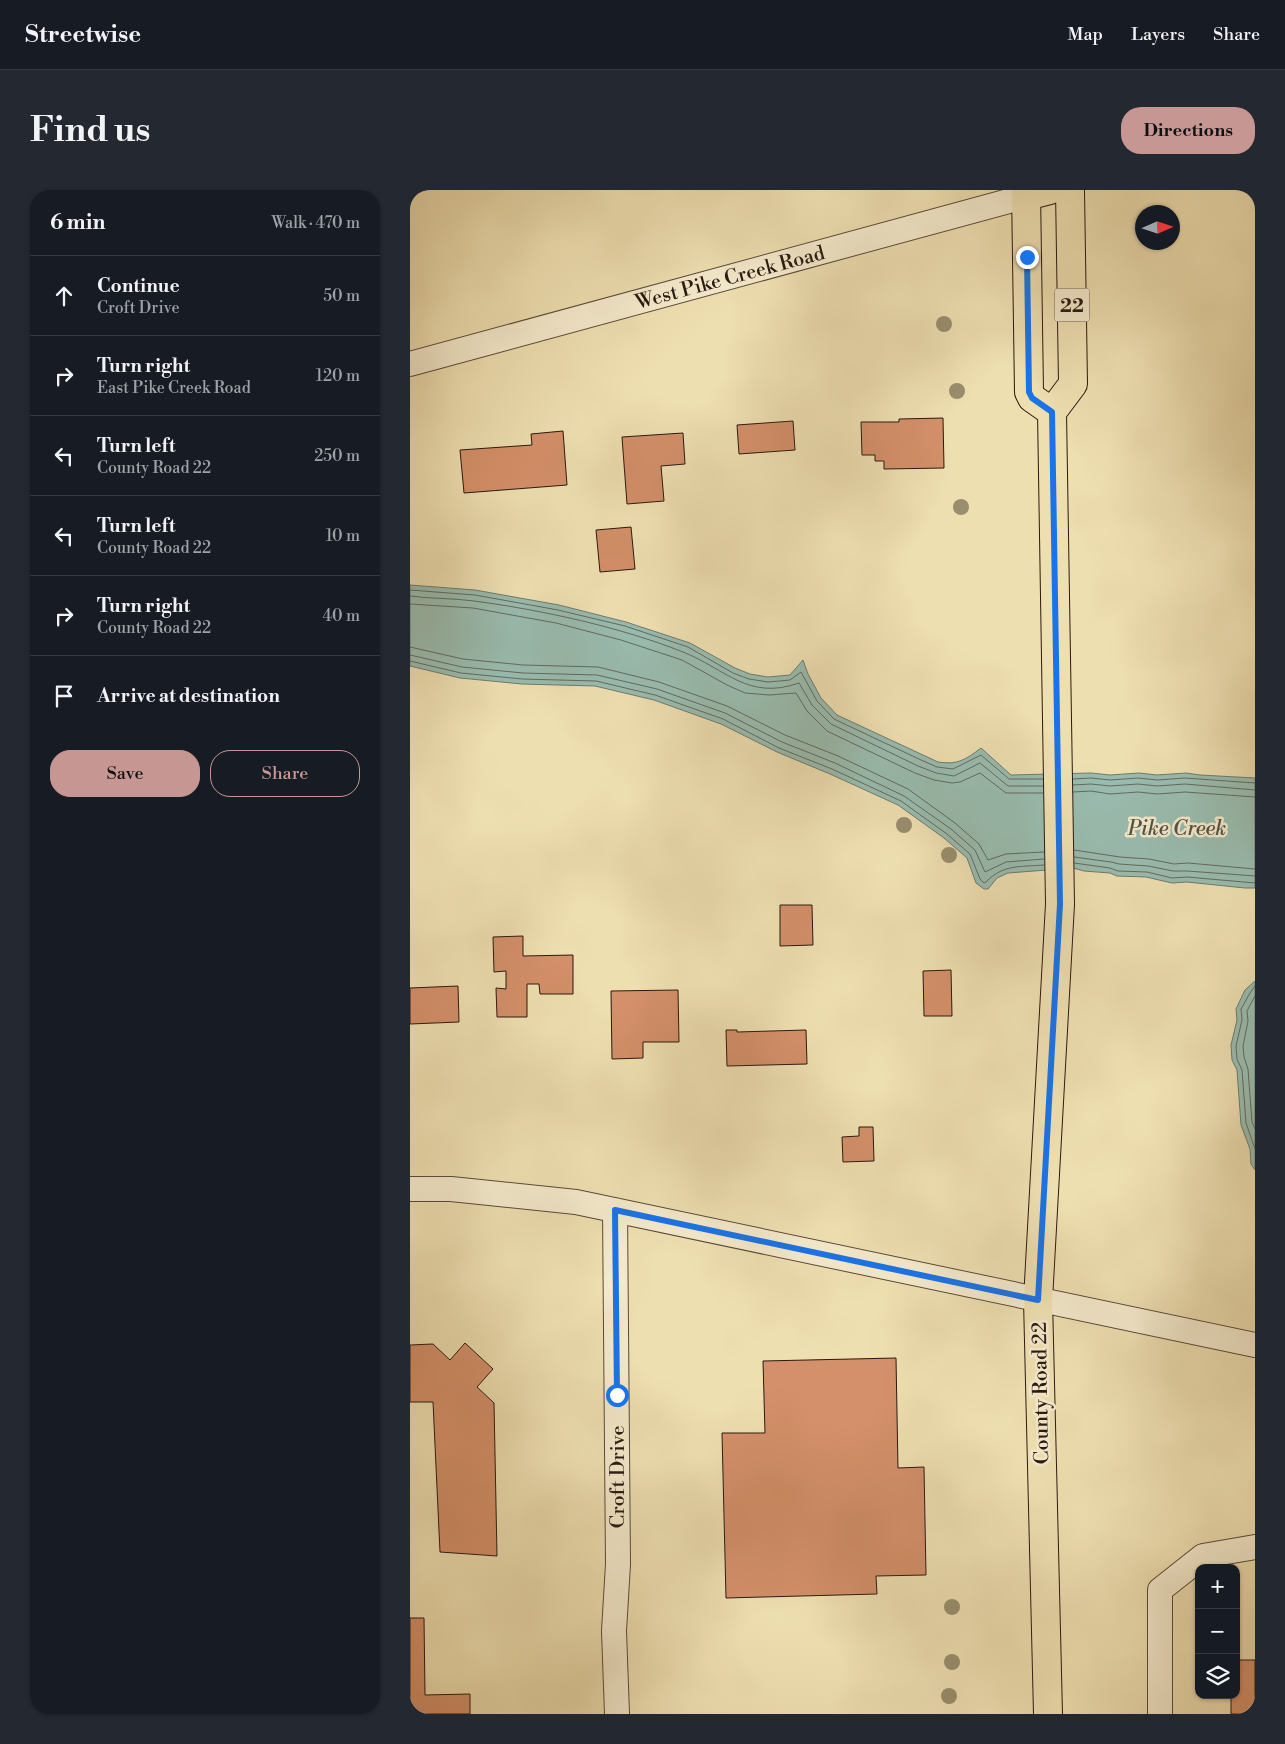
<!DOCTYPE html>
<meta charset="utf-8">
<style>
:root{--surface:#171b24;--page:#242831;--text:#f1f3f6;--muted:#9ea1a6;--line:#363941;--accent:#c59692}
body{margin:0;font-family:"Libre Bodoni",serif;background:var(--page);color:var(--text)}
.controls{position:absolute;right:15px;bottom:15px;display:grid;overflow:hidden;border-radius:10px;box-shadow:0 1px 4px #0004}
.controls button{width:45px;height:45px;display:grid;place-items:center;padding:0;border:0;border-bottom:1px solid var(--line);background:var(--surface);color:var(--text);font:25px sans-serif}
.compass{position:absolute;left:725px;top:15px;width:45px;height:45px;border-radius:50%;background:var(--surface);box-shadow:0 1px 4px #0004;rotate:87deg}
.stop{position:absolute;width:15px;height:15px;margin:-11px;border:4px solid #1a73e8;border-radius:50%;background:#fff}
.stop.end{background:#1a73e8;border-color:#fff;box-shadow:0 1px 5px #0008}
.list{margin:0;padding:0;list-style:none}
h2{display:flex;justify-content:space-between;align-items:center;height:65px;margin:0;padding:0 20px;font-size:21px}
h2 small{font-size:16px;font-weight:400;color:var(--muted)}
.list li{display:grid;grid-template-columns:32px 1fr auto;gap:15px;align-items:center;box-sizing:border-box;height:80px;padding:0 20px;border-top:1px solid var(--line)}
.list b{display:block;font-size:19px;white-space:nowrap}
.list p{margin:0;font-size:16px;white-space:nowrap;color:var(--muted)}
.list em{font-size:16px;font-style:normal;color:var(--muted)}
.actions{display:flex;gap:10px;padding:15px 20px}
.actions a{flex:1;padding:11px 0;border:1px solid var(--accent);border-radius:20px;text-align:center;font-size:18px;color:var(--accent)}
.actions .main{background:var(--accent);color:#111}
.icon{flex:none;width:28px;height:28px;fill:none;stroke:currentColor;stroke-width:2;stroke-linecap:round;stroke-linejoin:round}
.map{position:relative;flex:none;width:845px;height:1524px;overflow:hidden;border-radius:20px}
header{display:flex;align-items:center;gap:30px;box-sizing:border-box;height:70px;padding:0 25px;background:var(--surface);border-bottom:1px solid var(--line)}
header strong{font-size:24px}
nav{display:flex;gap:28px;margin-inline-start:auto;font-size:18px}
.intro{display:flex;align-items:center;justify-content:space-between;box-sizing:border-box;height:120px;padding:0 30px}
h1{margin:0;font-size:35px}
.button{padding:12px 22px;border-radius:20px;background:var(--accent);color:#111;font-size:18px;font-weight:700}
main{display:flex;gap:30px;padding:0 30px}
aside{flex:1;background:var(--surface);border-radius:20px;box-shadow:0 1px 4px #0004}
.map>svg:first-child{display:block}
.water{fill:#99bcaf;stroke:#6c7b70}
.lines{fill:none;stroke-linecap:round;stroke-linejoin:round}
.shore{stroke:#616a60;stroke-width:1}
.building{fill:#d4906a;stroke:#291911}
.minor-casing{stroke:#5a4a39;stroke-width:26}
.major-casing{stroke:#291911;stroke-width:30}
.minor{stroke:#f4eacc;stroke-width:24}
.major{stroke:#eedfb1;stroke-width:28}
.tree{fill:#998e6d}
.route{stroke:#1a73e8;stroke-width:6}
.labels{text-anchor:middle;stroke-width:5;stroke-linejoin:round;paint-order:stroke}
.shield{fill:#f4eacc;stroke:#665849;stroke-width:1}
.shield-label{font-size:19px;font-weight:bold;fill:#291911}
.street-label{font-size:20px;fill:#291911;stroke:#f4eacc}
.water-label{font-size:21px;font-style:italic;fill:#505248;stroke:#f4eacc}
</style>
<header>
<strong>Streetwise</strong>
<nav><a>Map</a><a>Layers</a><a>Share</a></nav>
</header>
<div class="intro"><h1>Find us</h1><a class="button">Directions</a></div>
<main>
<aside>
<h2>6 min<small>Walk · 470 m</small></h2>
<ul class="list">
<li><svg class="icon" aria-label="ahead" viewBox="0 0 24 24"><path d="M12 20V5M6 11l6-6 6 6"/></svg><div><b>Continue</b><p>Croft Drive</p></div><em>50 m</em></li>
<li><svg class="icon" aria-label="right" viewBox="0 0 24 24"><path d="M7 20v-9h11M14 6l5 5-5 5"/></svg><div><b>Turn right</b><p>East Pike Creek Road</p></div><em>120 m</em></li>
<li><svg class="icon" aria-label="left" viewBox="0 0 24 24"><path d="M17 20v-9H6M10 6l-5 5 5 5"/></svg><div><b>Turn left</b><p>County Road 22</p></div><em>250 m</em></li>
<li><svg class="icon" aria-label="left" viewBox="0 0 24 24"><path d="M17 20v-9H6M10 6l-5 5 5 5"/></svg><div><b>Turn left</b><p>County Road 22</p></div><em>10 m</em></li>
<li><svg class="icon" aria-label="right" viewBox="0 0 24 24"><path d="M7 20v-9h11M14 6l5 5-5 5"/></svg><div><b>Turn right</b><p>County Road 22</p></div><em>40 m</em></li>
<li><svg class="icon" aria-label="arrive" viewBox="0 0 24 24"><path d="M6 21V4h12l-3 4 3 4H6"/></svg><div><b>Arrive at destination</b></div></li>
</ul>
<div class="actions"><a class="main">Save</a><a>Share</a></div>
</aside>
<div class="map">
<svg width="845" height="1524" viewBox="0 0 845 1524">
<rect width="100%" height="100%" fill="#eedfb1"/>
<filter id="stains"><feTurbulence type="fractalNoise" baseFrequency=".004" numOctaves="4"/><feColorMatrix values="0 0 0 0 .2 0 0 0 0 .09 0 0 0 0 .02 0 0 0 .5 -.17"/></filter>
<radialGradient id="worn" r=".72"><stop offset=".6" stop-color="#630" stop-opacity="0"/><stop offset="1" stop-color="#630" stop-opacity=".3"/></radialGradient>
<path class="water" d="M0 395 65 400 149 415 216 432 280 453 325 478 340 484 358 487 380 485 393 470 398 484 411 508 427 525 528 572C548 575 555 570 571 558L601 585 681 583 700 585 729 583 747 585 776 583 790 585 845 588V698H835L777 692 762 693 736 687 707 686 700 683 674 681 663 678 598 683 587 688 578 699H574L566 693 557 668 534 648 488 615 420 584 367 562 311 534 244 510 185 496 112 494 50 488 0 476Z
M845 791V980L841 974 840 959 831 935 827 880 822 870 821 855 827 830 826 819 835 800Z"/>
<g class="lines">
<path class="shore" d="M0 400 65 405 148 420 215 436 278 457 323 483 339 489 358 492 380 490 391 482 407 511 424 529 511 570 527 577 543 579 571 565 599 589H633
M0 406C21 409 43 408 64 411 132 420 210 437 273 462 316 479 338 511 389 493L402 515 421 534 508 576 526 583 544 586 570 573 598 596H633
M0 414 63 418 146 433 211 450 272 470 317 495 335 503 359 505 386 503 397 521 417 541 505 583 524 590 542 593 550 592 570 583 596 603H633
M0 457 53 469 113 475 188 477 249 492 317 516 375 545 428 566 498 599 545 633 569 654 578 670 596 664 634 662
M0 465 52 477 113 483 187 485 247 499 315 523 372 552 425 573 494 606 541 639 565 660 575 682 596 672 634 669
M0 471 51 483 112 489 186 491 245 505 313 529 369 558 422 579 491 611 537 644 560 664 570 689 574 693 576 692C593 674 611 677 634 675
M663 589 681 588 700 590 728 588 747 590 775 588 845 593
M663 595 681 594 700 596 728 594 747 596 775 594 845 600
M663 602 681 601 700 604 728 602 747 604 775 602 845 607
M664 660 710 667 739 669 764 674 778 673 845 679
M664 667 701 672 709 674 738 676 763 681H777L845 686
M664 673 700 678 708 681 737 682 762 688 777 687 845 693
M845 796 840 803 831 819 832 830 826 856 827 869 832 880 836 933 845 959
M845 806 837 821 838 831 833 856 834 867 838 879 842 932 845 939"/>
</g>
<path class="building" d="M533 228 534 278 474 279V271H465V265H452L451 232H489V229Z
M383 231 385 260 329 264 327 235Z
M153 241 157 295 54 303 50 260 122 255 121 244Z
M273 243 275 274 251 276 254 311 217 314 212 247Z
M221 337 225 379 190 382 186 340Z
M370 715H402L403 755 370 756Z
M113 746V766L163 765V804H130L129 794H117V827H87L86 798 96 799V781L84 782 83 747Z
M541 780 542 826H514L513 781Z
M48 796 49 832 0 834V798Z
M268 800 269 852H233V868L202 869 201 801Z
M316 840H327V842L396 840 397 874 317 876Z
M449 937H463L464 971 433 972 432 947 449 946Z
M55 1153 83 1179 67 1197 84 1213 87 1366 30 1362 23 1212H0V1155L23 1154 40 1170Z
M486 1168 488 1278 514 1277 516 1385 466 1386 467 1404 316 1408 312 1243H355L353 1171Z
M0 1428H14L15 1505 60 1504V1524H0Z
M826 1470H845V1524H821V1505H826Z"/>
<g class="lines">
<g class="minor-casing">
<path id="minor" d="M0 174 617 6
M0 999H41L166 1012 845 1155
M205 1020 208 1374 204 1441 207 1524
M750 1524V1400L793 1366 845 1357"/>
</g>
<g class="major-casing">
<path id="major" d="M616 0 619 202 622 208 642 222
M617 6 640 0
M638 1524 628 1110 650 714 642 222 663 194 660 0"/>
</g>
<use href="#minor" class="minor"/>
<use href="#major" class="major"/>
</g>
<g class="tree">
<circle cx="534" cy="134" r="8"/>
<circle cx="547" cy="201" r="8"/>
<circle cx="551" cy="317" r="8"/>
<circle cx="494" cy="635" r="8"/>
<circle cx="539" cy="665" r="8"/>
<circle cx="542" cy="1417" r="8"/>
<circle cx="542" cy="1472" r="8"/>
<circle cx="539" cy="1506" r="8"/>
</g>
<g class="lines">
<path class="route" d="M207 1205 205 1020 628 1110 650 714 642 222 622 208 619 202 617 67"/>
</g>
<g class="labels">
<rect class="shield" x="644.5" y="98.5" width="35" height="33" rx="4"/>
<g class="shield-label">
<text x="662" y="122">22</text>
</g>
<g class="street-label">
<text transform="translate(320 87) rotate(-15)" y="7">West Pike Creek Road</text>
<text transform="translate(630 1203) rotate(-91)" y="7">County Road 22</text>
<text transform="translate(207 1287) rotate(-90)" y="7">Croft Drive</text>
</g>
<g class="water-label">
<text x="767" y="645">Pike Creek</text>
</g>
</g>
<rect width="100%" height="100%" filter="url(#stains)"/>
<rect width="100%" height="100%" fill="url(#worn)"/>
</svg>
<div class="controls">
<button>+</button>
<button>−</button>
<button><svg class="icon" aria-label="layers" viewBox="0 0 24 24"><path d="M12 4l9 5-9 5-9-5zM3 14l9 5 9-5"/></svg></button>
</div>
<svg class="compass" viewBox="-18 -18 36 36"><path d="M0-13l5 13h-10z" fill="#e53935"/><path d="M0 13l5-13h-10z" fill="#9ea1a6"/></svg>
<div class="stop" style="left:207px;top:1205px"></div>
<div class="stop end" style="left:617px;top:67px"></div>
</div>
</main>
